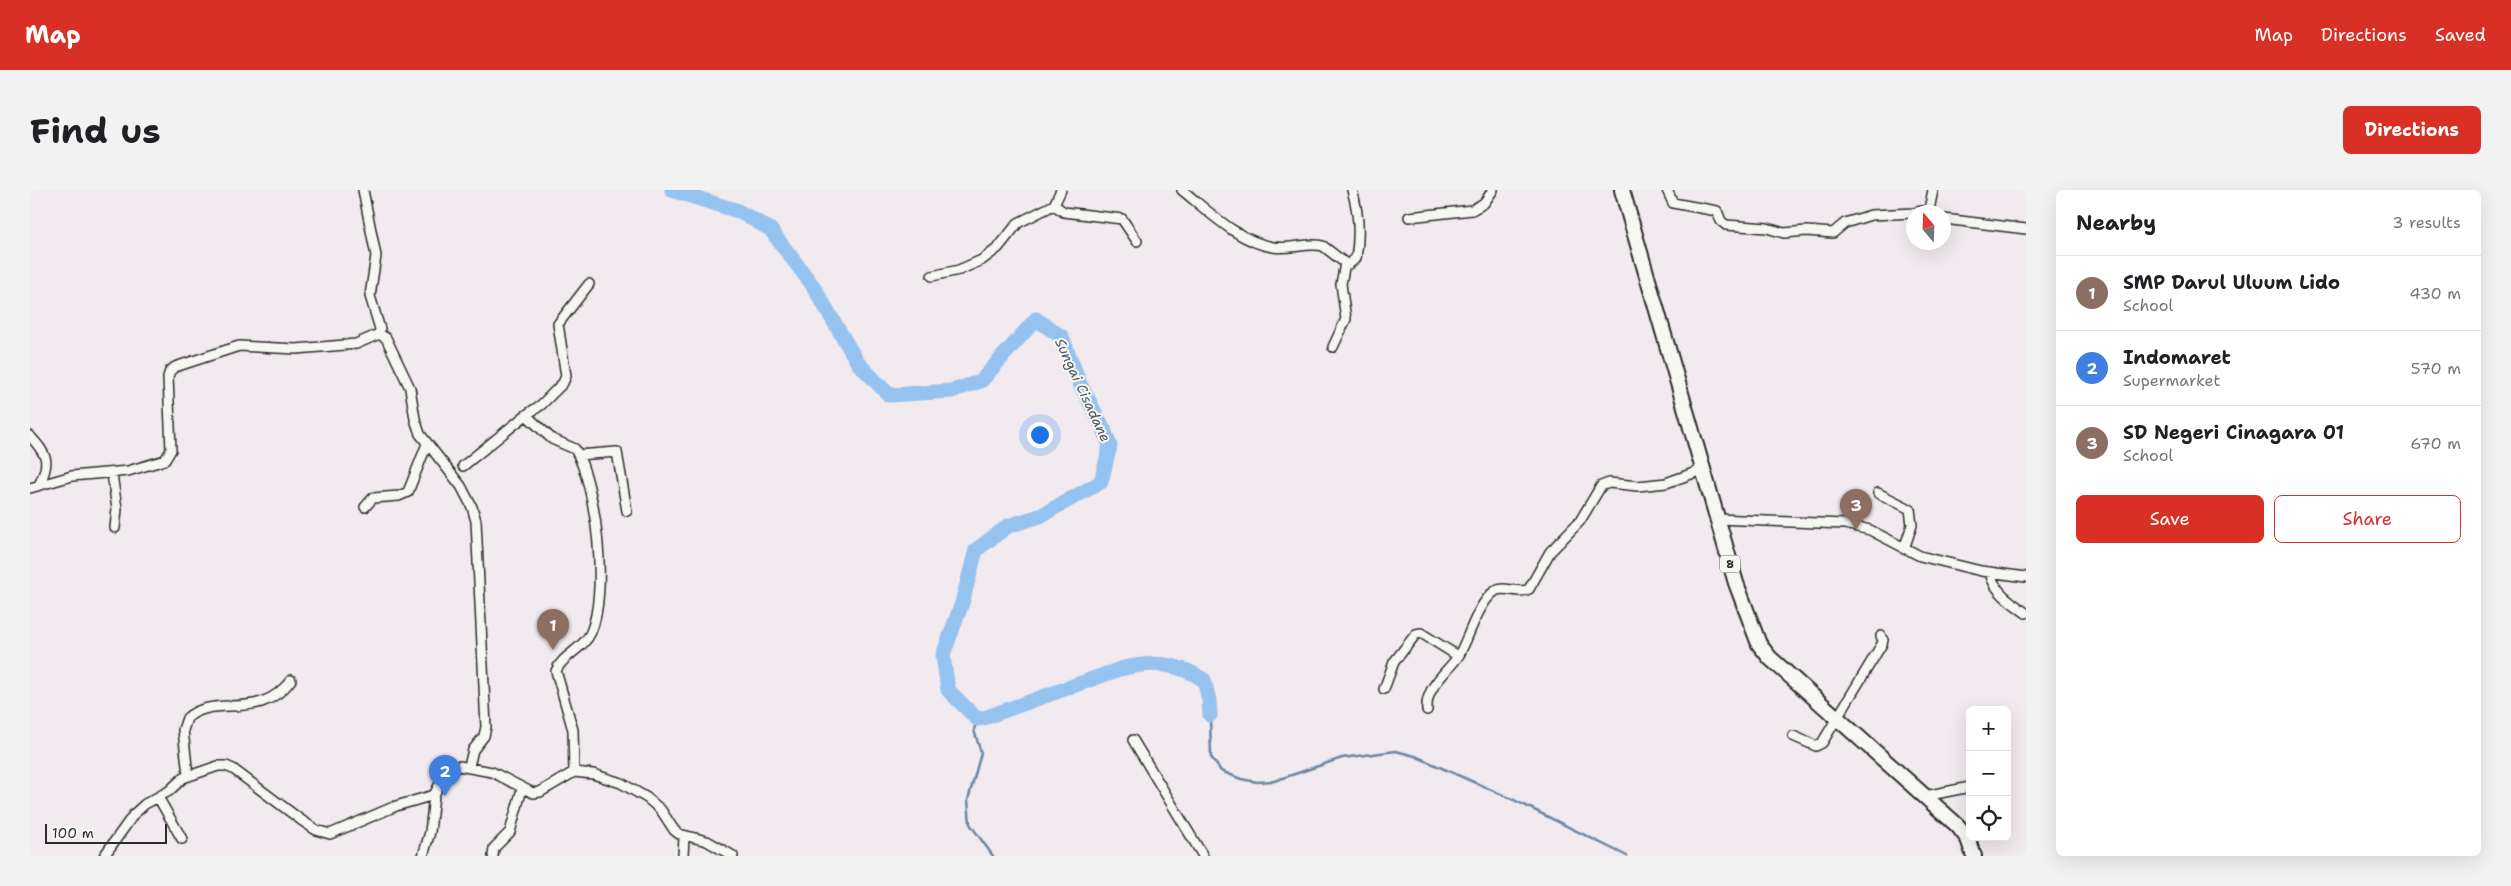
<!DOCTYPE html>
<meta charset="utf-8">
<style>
:root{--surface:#fff;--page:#f2f2f2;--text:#202124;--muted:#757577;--line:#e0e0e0;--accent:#d93025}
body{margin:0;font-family:"Shantell Sans",sans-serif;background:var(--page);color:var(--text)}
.controls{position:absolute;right:15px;bottom:15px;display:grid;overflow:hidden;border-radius:8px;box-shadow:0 5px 20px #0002}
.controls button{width:45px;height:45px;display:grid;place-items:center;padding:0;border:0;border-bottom:1px solid var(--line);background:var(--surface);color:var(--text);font:25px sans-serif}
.compass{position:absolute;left:1876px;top:15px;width:45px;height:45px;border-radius:50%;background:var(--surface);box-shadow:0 5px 20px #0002;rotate:341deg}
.scale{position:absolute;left:15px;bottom:12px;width:122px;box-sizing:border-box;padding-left:5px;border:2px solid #2b2b2b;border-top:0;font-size:14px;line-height:18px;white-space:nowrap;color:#2b2b2b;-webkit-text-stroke:4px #f6f6f2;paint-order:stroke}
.you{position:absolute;left:1009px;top:244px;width:18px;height:18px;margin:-12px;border:4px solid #fff;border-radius:50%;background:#1a73e8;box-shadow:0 0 0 8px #1a73e833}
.badge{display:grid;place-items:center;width:32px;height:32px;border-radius:50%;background:var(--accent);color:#fff;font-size:16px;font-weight:700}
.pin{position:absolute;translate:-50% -41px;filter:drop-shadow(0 1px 2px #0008)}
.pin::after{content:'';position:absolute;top:26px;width:18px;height:15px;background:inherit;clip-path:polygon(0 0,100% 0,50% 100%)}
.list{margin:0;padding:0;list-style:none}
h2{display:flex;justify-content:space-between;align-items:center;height:65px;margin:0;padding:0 20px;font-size:21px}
h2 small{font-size:16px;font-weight:400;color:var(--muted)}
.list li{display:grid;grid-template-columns:32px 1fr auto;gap:15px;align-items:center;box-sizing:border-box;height:75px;padding:0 20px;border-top:1px solid var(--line)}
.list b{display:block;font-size:19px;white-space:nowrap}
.list p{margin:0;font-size:16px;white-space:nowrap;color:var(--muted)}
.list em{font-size:16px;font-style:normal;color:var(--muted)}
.actions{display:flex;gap:10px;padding:15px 20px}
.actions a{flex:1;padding:11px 0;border:1px solid var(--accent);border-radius:8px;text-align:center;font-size:18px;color:var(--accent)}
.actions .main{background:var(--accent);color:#fff}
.icon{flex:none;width:28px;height:28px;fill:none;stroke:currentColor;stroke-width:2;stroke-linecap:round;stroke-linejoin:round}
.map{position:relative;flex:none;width:1996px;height:666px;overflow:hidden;border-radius:8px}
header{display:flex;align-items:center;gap:30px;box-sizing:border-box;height:70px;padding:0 25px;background:var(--accent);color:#fff}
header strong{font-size:24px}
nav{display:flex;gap:28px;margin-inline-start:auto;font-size:18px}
.intro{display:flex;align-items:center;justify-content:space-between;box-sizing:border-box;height:120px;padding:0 30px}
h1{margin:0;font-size:35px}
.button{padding:12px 22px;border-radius:8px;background:var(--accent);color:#fff;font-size:18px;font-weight:700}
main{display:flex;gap:30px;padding:0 30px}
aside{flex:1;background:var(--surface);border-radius:8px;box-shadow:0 5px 20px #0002}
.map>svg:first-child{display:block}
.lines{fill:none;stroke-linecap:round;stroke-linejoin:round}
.stream{stroke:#6b86a1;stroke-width:2.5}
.river{stroke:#96c2ef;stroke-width:15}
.minor-casing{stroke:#2b2b2b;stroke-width:12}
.highway-casing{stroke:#2b2b2b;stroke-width:18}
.minor{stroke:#f6f6f2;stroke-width:9}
.highway{stroke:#f6f6f2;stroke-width:14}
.labels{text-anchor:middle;stroke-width:4;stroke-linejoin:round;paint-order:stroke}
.shield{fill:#f6f6f2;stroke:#686867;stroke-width:1}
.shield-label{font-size:11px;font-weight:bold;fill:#2b2b2b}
.water-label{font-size:14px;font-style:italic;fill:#4b5866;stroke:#f6f6f2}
</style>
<header>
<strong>Map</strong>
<nav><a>Map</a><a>Directions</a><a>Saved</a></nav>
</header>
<div class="intro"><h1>Find us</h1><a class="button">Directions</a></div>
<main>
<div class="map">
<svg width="1996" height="666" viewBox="0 0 1996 666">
<rect width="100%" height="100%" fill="#f1eaef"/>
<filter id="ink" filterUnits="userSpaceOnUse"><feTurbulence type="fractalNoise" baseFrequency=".02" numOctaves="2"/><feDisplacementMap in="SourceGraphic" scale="10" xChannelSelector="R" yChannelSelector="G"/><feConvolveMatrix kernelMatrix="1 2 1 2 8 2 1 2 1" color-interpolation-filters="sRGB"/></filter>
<g filter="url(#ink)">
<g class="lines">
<path class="stream" d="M1180 525 1181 567 1191 581 1211 589 1227 592 1244 591 1312 568 1366 561 1385 566 1484 610 1597 666
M947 529 944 540 951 563 938 610 940 634 963 666"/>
<path class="river" d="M642 0 708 21 740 39 783 96 828 173 859 205 922 201 951 191 1006 129 1032 147 1050 194 1074 239 1080 256 1071 292 1010 326 978 336 946 360 932 413 913 465 918 500 947 529 954 528 1090 479C1122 471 1147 472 1174 490L1179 510 1180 525"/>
<g class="minor-casing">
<path id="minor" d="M1152 0C1178 21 1209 52 1243 57 1260 60 1277 52 1293 56L1315 73 1319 74 1326 68C1330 45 1329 23 1322 0
M1637 0 1643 13 1687 21 1691 31 1696 35 1737 38 1754 43 1776 41 1803 43 1815 33 1841 25 1884 23
M1024 15 1034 22 1092 29 1107 51
M1887 22 1899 20 1903 0
M1379 27 1442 20 1454 13 1463 0
M1914 29 1996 39
M902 86 929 80 952 70 968 58 988 33 1024 15 1031 0
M349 144 356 148 380 198 385 229 390 244 431 296 442 317 446 331 456 537 454 546 443 560 439 576
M1303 157 1316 129 1311 94 1315 73
M0 246C17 265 21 271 9 295
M548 265 587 262 597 321
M433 276 496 225
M82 284 87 319 85 338
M0 298 42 286 98 281 135 270 141 260 138 187 140 181 145 177 209 156 266 159 315 155 326 154 349 144 350 139 340 106 346 66 333 0
M1848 303 1880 319 1882 335 1874 359
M335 317 343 308 369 306 378 302 397 254
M1686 329 1815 334 1840 340 1890 366 1951 381 1996 387
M1960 382C1964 402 1981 412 1996 423
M1354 499 1364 472 1386 444 1391 443 1428 466
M1397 520C1395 497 1417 483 1429 465 1439 447 1448 413 1465 401 1475 395 1488 405 1499 399L1520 362 1550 331 1571 296 1579 293 1608 296 1636 293 1672 280
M1763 546 1786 556 1792 553 1852 454 1853 450 1851 446
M1103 550 1173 666
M544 582 543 540 526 481C532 465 554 459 561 442 578 402 567 297 545 259L522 249 496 225 511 215 533 193 536 186 528 134 559 94
M158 585 153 540 157 528C186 503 229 533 261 490
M1895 606 1940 597
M128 607 152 649
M74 666 104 624 115 614 139 601 153 588 188 576H196L203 579 271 630 286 640 300 644 366 616 404 605 416 582 429 576 462 582 503 603 510 602 544 582 563 584 591 593 617 608 631 620 644 640 649 644 677 651 703 666
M393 666 400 642 404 605
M463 666 464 658 480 642 492 599
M653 666 654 647"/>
</g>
<g class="highway-casing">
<path id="highway" d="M1592 0 1706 393 1729 454 1740 468 1928 636 1938 649 1944 666"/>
</g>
<use href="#minor" class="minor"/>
<use href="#highway" class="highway"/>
</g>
</g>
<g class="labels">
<rect class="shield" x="1690" y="365.5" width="20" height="17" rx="4"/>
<g class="shield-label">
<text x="1700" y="378">8</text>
</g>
<g class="water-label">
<text transform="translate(1053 200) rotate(65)" y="5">Sungai Cisadane</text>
</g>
</g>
</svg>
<div class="controls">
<button>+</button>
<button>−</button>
<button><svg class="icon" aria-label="locate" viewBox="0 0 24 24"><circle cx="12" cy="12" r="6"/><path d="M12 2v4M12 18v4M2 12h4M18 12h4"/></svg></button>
</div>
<svg class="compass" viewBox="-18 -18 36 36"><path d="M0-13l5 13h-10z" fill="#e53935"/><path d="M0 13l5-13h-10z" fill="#757577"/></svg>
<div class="scale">100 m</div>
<div class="you"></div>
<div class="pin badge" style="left:523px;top:460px;background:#8d6e63">1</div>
<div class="pin badge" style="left:415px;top:606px;background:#3f7fe0">2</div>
<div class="pin badge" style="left:1826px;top:340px;background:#8d6e63">3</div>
</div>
<aside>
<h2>Nearby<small>3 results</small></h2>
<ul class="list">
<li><span class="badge" style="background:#8d6e63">1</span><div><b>SMP Darul Uluum Lido</b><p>School</p></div><em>430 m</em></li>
<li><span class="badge" style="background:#3f7fe0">2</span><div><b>Indomaret</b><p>Supermarket</p></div><em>570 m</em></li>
<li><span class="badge" style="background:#8d6e63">3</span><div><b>SD Negeri Cinagara 01</b><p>School</p></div><em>670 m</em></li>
</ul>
<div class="actions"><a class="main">Save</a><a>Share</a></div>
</aside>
</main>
